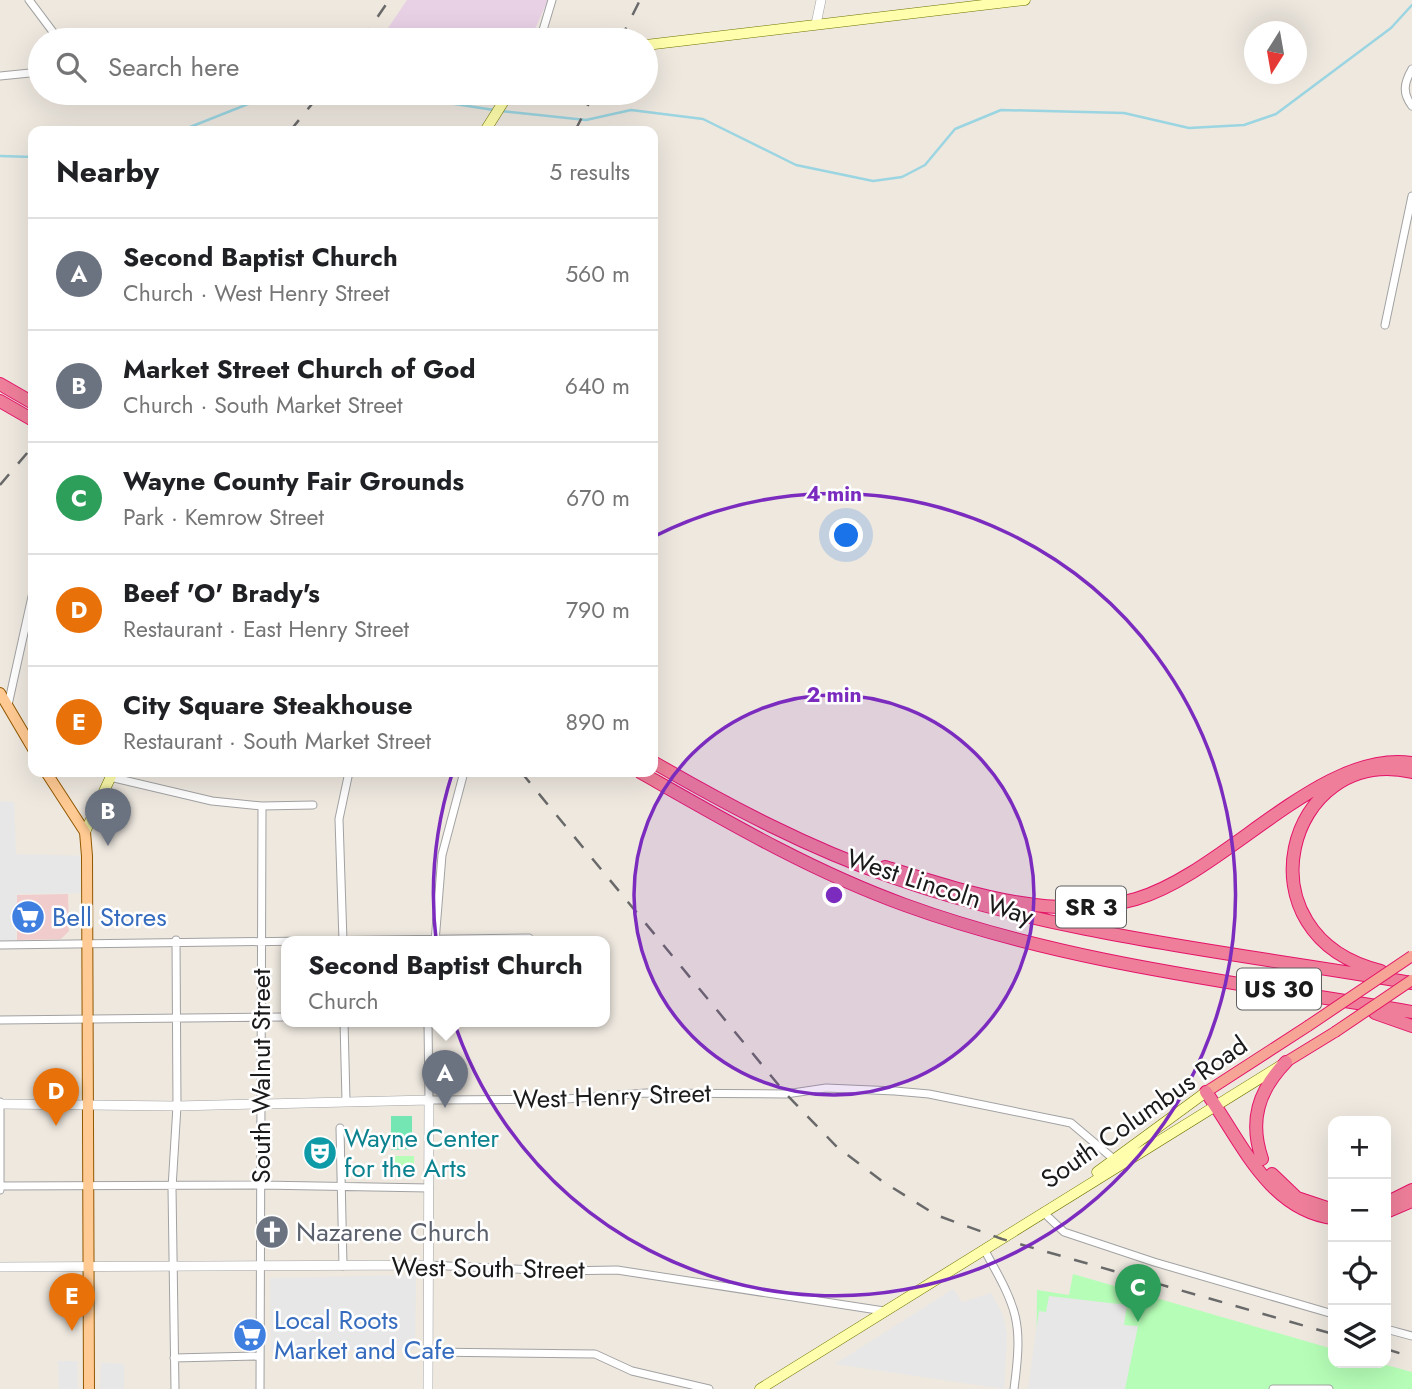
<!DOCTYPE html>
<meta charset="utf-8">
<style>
:root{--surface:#fff;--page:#f6f6f6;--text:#202124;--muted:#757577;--line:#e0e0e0;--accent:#d93025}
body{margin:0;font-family:Jost,sans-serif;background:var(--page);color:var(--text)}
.controls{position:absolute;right:21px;bottom:21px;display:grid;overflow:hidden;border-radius:14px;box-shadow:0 7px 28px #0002}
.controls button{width:63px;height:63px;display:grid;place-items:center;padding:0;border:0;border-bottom:2px solid var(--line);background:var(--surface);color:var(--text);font:35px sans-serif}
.compass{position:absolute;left:1244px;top:21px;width:63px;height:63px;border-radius:50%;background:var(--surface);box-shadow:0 7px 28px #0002;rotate:191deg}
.you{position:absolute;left:847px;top:536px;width:24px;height:24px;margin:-18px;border:5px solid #fff;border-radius:50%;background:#1a73e8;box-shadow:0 0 0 10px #1a73e833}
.badge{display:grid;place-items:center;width:46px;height:46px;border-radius:50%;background:var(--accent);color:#fff;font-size:23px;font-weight:700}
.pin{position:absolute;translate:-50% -58px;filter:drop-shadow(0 2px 4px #0008)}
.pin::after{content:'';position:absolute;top:37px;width:24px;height:21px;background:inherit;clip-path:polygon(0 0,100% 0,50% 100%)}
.popup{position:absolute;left:281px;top:936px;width:329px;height:91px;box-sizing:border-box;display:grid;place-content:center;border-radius:14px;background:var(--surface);filter:drop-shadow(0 2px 5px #0005);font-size:23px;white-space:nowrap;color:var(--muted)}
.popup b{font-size:26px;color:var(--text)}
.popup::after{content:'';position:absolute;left:50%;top:100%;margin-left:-14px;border:14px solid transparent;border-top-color:var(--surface)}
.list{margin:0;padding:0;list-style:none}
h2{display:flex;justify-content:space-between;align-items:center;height:91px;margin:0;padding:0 28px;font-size:30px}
h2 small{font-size:23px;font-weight:400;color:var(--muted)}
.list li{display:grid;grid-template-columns:46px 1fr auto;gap:21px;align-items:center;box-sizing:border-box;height:112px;padding:0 28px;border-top:2px solid var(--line)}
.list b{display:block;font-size:26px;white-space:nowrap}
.list p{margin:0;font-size:23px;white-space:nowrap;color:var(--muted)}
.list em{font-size:23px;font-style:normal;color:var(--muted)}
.icon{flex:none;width:38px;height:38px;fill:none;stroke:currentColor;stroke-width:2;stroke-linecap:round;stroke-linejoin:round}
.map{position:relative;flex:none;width:1412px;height:1389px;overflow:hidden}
.search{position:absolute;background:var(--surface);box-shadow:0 7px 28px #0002;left:28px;top:28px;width:630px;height:77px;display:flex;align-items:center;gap:18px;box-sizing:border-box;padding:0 24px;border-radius:38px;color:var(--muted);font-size:26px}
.panel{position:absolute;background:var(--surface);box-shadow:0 7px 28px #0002;left:28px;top:126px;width:630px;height:651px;border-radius:14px}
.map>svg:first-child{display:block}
.commercial{fill:#f1cccd}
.industrial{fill:#e8d0e5}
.park{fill:#b6feb7}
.pitch{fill:#74e6b3}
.parking{fill:#e7e7e7}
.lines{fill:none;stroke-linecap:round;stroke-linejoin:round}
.stream{stroke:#9bd5e1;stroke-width:2.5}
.minor-casing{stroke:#a2a2a2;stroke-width:9}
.tertiary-casing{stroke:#a2a2a2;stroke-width:10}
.secondary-casing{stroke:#6f7400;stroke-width:11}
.primary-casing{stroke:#925800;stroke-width:12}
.trunk-casing{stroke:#e51368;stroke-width:12}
.motorway-casing{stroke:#e51368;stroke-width:14}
.minor{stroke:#fff;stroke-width:7}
.tertiary{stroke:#fff;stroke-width:9}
.secondary{stroke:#fffeac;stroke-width:10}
.primary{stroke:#ffca93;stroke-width:10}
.trunk{stroke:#f6a496;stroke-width:10}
.motorway{stroke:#ee7e9a;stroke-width:12}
.rail{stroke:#696969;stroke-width:2.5;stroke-dasharray:14 14;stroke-linecap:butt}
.trunk-bridge-casing{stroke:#e51368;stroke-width:12;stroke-linecap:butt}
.trunk-bridge{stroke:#f6a496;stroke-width:10}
.ring{fill:none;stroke:#7b2cbf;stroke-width:3.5}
.labels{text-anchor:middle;stroke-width:5;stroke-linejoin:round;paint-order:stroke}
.shield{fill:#fff;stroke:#5f5f5f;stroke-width:2}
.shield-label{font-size:24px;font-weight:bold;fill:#1b1b1b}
.street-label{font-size:26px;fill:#1b1b1b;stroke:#fff}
.shop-label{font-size:26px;fill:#366cbe;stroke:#fff;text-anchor:start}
.culture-label{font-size:26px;fill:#0d838f;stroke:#fff;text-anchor:start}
.worship-label{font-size:26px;fill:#5b616d;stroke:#fff;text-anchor:start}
.centre{fill:#7b2cbf;stroke:#fff;stroke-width:3.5}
.ring-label{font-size:21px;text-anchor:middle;font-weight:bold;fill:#7b2cbf;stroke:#fff;stroke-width:5;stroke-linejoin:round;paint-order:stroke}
</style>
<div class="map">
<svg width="1412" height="1389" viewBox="0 0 1412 1389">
<rect width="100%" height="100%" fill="#eee8df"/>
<path class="commercial" d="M68 894 69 931 61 939 17 940V895Z"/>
<path class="industrial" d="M407 0H548L530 40H380Z"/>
<path class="park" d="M391 1156H414V1173L390 1170 387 1163Z
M1073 1274 1333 1349V1363H1379L1412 1372V1389H1036L1037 1290 1069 1295Z"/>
<path class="pitch" d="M391 1116H412V1149L391 1150Z"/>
<path class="parking" d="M0 801 14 802 16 854 87 856V893L17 894 16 944 0 945Z
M416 1275 415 1350 271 1352 270 1278Z
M953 1289 962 1302 991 1293 1003 1315 1007 1335 1004 1389 835 1364Z
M1049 1296 1127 1305 1124 1325 1138 1326 1125 1389H1028L1039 1311 1046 1312Z
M58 1361H77L78 1389H59Z
M101 1363 124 1364V1389H100Z"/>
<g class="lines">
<path class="stream" d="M383 93 494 110
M500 111 586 120 631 110 703 119 796 165 873 181 902 177 925 165 955 129 1001 110 1124 113 1189 128 1244 125 1276 114 1391 28 1412 5
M180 131 276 93
M0 156 33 157"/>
<g class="minor-casing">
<path id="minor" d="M29 0 59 40
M540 40 552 0
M1412 69C1404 83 1402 93 1412 106
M0 76 40 72
M1385 325 1412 196
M8 705 33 592
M110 777 212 801 262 806 313 805
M343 941 339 819 349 772
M435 942 442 855 464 772
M0 945 529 938
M0 1020 286 1017
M344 1022 346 1101
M428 1022 429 1100 566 1099 646 1093 786 1094 826 1088 895 1091 929 1094 1071 1123 1116 1161
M0 1102V1190
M340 1128 343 1266
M0 1186 261 1185 429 1188
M1043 1212 1064 1232 1154 1262 1333 1314
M985 1251C1018 1310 1023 1321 1014 1389
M426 1265 558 1271 617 1270 884 1311
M1386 1329 1412 1336
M427 1352 595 1354 632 1371 709 1389
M174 1358 260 1356
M175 1389 172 1188 177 1106 176 940
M260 1389 262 806
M1273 1389H1329"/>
</g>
<g class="tertiary-casing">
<path id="tertiary" d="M816 24 821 0
M0 1104 177 1106 429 1100 428 1389
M0 1267 426 1265"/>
</g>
<g class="secondary-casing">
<path id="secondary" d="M646 45 1025 0
M485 131 509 93
M85 832 113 772
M1097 1172 1206 1092
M760 1389 1280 1066"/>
</g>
<g class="primary-casing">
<path id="primary" d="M0 693 33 749
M46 772 85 832 87 856 89 1389"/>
</g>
<g class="trunk-casing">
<path id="trunk" d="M1286 1062 1335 1032
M1206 1092 1308 1026"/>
</g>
<g class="motorway-casing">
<path id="motorway" d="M0 384 33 403
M0 401 33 420
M653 762C729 806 808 848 892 877 1058 936 1239 953 1412 983
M640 772C726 821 811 871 905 905 1067 964 1243 983 1412 1012
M885 867C963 891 1055 923 1136 899 1225 873 1321 749 1412 763
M1381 971C1236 936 1286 744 1412 772
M1375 1013 1412 1026
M1206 1092C1240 1139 1268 1210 1333 1218
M1262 1159C1249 1121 1258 1091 1286 1062
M1272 1174 1297 1198 1333 1210
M1386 1203 1412 1190
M1386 1212 1412 1201"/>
</g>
<use href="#minor" class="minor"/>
<use href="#tertiary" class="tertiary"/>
<use href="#secondary" class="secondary"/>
<use href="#primary" class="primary"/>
<use href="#trunk" class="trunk"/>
<use href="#motorway" class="motorway"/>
<path class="rail" d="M362 40 389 0
M620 40 640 0
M290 131 321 93
M575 131 594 93
M0 485 33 446
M521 772 786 1094 837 1147 882 1181 936 1215 1002 1239 1333 1334
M1386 1349 1412 1357"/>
<g class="trunk-bridge-casing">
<path id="trunk-bridge" d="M1308 1026 1412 956
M1335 1032 1412 980"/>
</g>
<use href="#trunk-bridge" class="trunk-bridge"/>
</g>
<circle cx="834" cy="895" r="200" fill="#7b2cbf" fill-opacity=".12"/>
<g class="ring">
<circle cx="834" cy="895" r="200"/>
<path d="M655 536A401 401 0 1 1 452 774"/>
</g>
<defs>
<g id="supermarket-disc" transform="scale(1.75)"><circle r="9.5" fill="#3f7fe0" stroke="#fff"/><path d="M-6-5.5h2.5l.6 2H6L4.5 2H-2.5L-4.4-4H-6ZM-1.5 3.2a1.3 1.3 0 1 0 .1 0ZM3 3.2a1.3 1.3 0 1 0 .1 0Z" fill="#fff"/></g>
<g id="theatre-disc" transform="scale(1.75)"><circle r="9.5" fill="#0f9aa8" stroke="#fff"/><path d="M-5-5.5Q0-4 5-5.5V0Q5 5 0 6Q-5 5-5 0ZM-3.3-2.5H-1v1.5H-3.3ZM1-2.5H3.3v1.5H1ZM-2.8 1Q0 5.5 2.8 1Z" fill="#fff"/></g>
<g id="church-disc" transform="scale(1.75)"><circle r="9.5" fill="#6b7280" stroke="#fff"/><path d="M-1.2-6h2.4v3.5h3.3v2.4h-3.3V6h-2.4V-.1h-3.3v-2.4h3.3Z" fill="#fff"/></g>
</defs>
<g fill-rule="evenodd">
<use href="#supermarket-disc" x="28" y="917"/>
<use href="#theatre-disc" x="320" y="1153"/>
<use href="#church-disc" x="272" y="1232"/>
<use href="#supermarket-disc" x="250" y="1335"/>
</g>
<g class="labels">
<g class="shield">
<rect x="1056" y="886.5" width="70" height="41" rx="5"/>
<rect x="1237" y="968.5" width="84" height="41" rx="5"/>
</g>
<g class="shield-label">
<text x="1091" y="915">SR 3</text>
<text x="1279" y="997">US 30</text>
</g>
<g class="street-label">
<text transform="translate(940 887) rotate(18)" y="9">West Lincoln Way</text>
<text transform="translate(261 1076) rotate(-90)" y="9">South Walnut Street</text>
<text transform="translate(612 1096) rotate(-2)" y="9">West Henry Street</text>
<text transform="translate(1144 1112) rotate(-35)" y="9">South Columbus Road</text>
<text transform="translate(488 1268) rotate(1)" y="9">West South Street</text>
</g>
<g class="shop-label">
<text x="52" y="926">Bell Stores</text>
<text x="274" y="1329">Local Roots<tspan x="274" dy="30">Market and Cafe</tspan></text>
</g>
<g class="culture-label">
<text x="344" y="1147">Wayne Center<tspan x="344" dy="30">for the Arts</tspan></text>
</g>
<g class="worship-label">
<text x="296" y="1241">Nazarene Church</text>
</g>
</g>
<circle cx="834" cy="895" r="10" class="centre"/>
<g class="ring-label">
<text x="834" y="501">4 min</text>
<text x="834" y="702">2 min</text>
</g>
</svg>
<div class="controls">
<button>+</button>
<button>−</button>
<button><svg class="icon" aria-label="locate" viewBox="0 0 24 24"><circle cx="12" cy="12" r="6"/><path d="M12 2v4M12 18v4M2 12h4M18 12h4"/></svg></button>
<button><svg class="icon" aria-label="layers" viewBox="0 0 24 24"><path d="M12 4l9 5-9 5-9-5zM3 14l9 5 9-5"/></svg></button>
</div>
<svg class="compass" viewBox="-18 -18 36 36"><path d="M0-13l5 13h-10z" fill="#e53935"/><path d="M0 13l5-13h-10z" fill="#757577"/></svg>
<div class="you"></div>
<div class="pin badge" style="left:445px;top:1108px;background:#6b7280">A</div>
<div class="popup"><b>Second Baptist Church</b>Church</div>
<div class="pin badge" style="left:108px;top:846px;background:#6b7280">B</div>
<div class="pin badge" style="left:1138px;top:1322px;background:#2e9e5b">C</div>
<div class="pin badge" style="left:56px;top:1126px;background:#e8710a">D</div>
<div class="pin badge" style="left:72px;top:1331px;background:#e8710a">E</div>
<div class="search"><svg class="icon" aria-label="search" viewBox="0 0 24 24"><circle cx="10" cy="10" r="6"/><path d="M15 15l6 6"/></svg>Search here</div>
<section class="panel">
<h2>Nearby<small>5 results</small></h2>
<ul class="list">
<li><span class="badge" style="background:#6b7280">A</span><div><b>Second Baptist Church</b><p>Church · West Henry Street</p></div><em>560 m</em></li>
<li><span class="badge" style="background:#6b7280">B</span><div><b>Market Street Church of God</b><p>Church · South Market Street</p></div><em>640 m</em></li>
<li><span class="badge" style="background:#2e9e5b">C</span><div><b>Wayne County Fair Grounds</b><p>Park · Kemrow Street</p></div><em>670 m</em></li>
<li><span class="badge" style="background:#e8710a">D</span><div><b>Beef 'O' Brady's</b><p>Restaurant · East Henry Street</p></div><em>790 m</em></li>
<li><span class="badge" style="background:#e8710a">E</span><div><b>City Square Steakhouse</b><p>Restaurant · South Market Street</p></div><em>890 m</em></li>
</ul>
</section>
</div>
